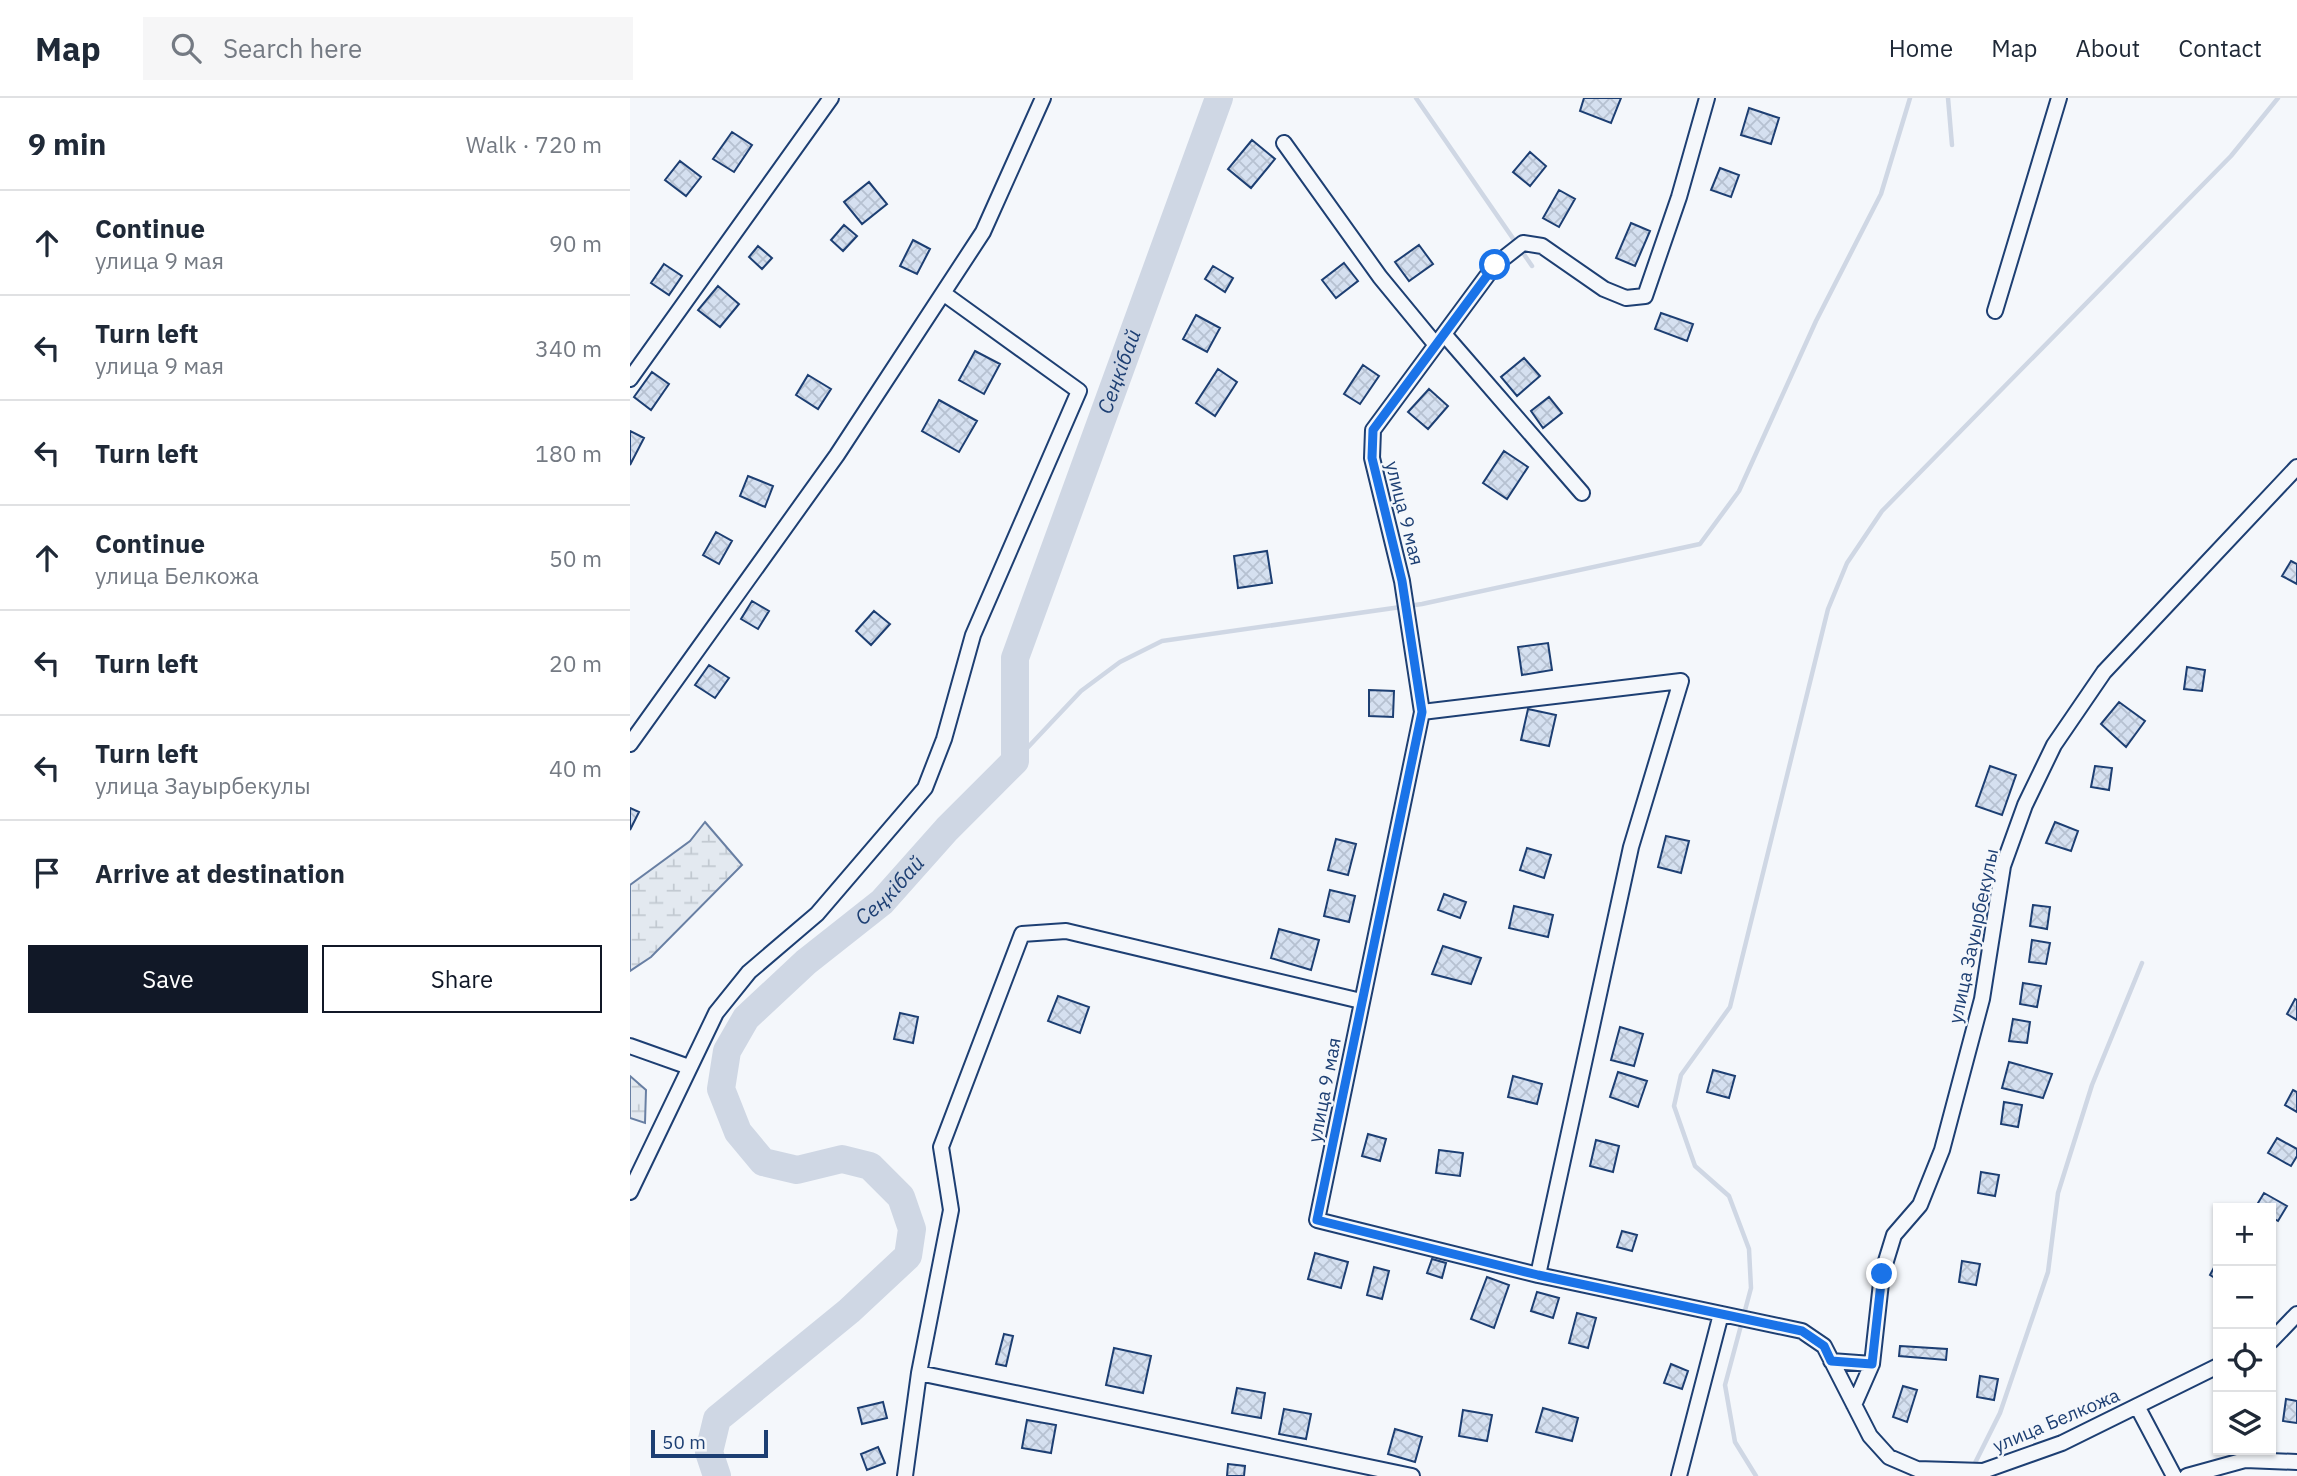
<!DOCTYPE html>
<meta charset="utf-8">
<style>
:root{--surface:#fff;--page:#f6f6f7;--text:#1f2937;--muted:#747a83;--line:#e0e1e3;--accent:#111827}
body{margin:0;font-family:"IBM Plex Sans",sans-serif;background:var(--page);color:var(--text)}
.controls{position:absolute;right:21px;bottom:21px;display:grid;overflow:hidden;border-radius:0px;box-shadow:0 2px 5px #0004}
.controls button{width:63px;height:63px;display:grid;place-items:center;padding:0;border:0;border-bottom:2px solid var(--line);background:var(--surface);color:var(--text);font:35px sans-serif}
.scale{position:absolute;left:21px;bottom:18px;width:117px;box-sizing:border-box;padding-left:7px;border:4px solid #1d3f73;border-top:0;font-size:19px;line-height:24px;white-space:nowrap;color:#1d3f73;-webkit-text-stroke:5px #f4f7fb;paint-order:stroke}
.stop{position:absolute;width:21px;height:21px;margin:-16px;border:5px solid #1a73e8;border-radius:50%;background:#fff}
.stop.end{background:#1a73e8;border-color:#fff;box-shadow:0 2px 7px #0008}
.list{margin:0;padding:0;list-style:none}
h2{display:flex;justify-content:space-between;align-items:center;height:91px;margin:0;padding:0 28px;font-size:30px}
h2 small{font-size:23px;font-weight:400;color:var(--muted)}
.list li{display:grid;grid-template-columns:46px 1fr auto;gap:21px;align-items:center;box-sizing:border-box;height:105px;padding:0 28px;border-top:2px solid var(--line)}
.list b{display:block;font-size:26px;white-space:nowrap}
.list p{margin:0;font-size:23px;white-space:nowrap;color:var(--muted)}
.list em{font-size:23px;font-style:normal;color:var(--muted)}
.actions{display:flex;gap:14px;padding:21px 28px}
.actions a{flex:1;padding:16px 0;border:2px solid var(--accent);border-radius:0px;text-align:center;font-size:24px;color:var(--accent)}
.actions .main{background:var(--accent);color:#fff}
.icon{flex:none;width:38px;height:38px;fill:none;stroke:currentColor;stroke-width:2;stroke-linecap:round;stroke-linejoin:round}
.map{position:relative;flex:none;width:1667px;height:1378px;overflow:hidden}
header{display:flex;align-items:center;gap:42px;box-sizing:border-box;height:98px;padding:0 35px;background:var(--surface);border-bottom:2px solid var(--line)}
header strong{font-size:33px}
nav{display:flex;gap:38px;margin-inline-start:auto;font-size:24px}
.search{width:490px;height:63px;background:var(--page);display:flex;align-items:center;gap:18px;box-sizing:border-box;padding:0 24px;border-radius:0px;color:var(--muted);font-size:26px}
main{display:flex}
aside{flex:1;background:var(--surface)}
.map>svg:first-child{display:block}
.wetland{fill:url(#wetland-marsh);stroke:#687fa3;stroke-width:2}
.lines{fill:none;stroke-linecap:round;stroke-linejoin:round}
.stream{stroke:#cfd7e4;stroke-width:4.5}
.river{stroke:#cfd7e4;stroke-width:28}
.building{fill:url(#building-cross-hatch);stroke:#1d3f73;stroke-width:2}
.street-casing{stroke:#1d3f73;stroke-width:18}
.street{stroke:#f4f7fb;stroke-width:14}
.route{stroke:#1a73e8;stroke-width:9}
.labels{text-anchor:middle;stroke-width:5;stroke-linejoin:round;paint-order:stroke}
.street-label{font-size:19px;fill:#1d3f73;stroke:#f4f7fb}
.water-label{font-size:21px;font-style:italic;fill:#1d3f73;stroke:#f4f7fb}
</style>
<header>
<strong>Map</strong>
<div class="search"><svg class="icon" aria-label="search" viewBox="0 0 24 24"><circle cx="10" cy="10" r="6"/><path d="M15 15l6 6"/></svg>Search here</div>
<nav><a>Home</a><a>Map</a><a>About</a><a>Contact</a></nav>
</header>
<main>
<aside>
<h2>9 min<small>Walk · 720 m</small></h2>
<ul class="list">
<li><svg class="icon" aria-label="ahead" viewBox="0 0 24 24"><path d="M12 20V5M6 11l6-6 6 6"/></svg><div><b>Continue</b><p>улица 9 мая</p></div><em>90 m</em></li>
<li><svg class="icon" aria-label="left" viewBox="0 0 24 24"><path d="M17 20v-9H6M10 6l-5 5 5 5"/></svg><div><b>Turn left</b><p>улица 9 мая</p></div><em>340 m</em></li>
<li><svg class="icon" aria-label="left" viewBox="0 0 24 24"><path d="M17 20v-9H6M10 6l-5 5 5 5"/></svg><div><b>Turn left</b></div><em>180 m</em></li>
<li><svg class="icon" aria-label="ahead" viewBox="0 0 24 24"><path d="M12 20V5M6 11l6-6 6 6"/></svg><div><b>Continue</b><p>улица Белкожа</p></div><em>50 m</em></li>
<li><svg class="icon" aria-label="left" viewBox="0 0 24 24"><path d="M17 20v-9H6M10 6l-5 5 5 5"/></svg><div><b>Turn left</b></div><em>20 m</em></li>
<li><svg class="icon" aria-label="left" viewBox="0 0 24 24"><path d="M17 20v-9H6M10 6l-5 5 5 5"/></svg><div><b>Turn left</b><p>улица Зауырбекулы</p></div><em>40 m</em></li>
<li><svg class="icon" aria-label="arrive" viewBox="0 0 24 24"><path d="M6 21V4h12l-3 4 3 4H6"/></svg><div><b>Arrive at destination</b></div></li>
</ul>
<div class="actions"><a class="main">Save</a><a>Share</a></div>
</aside>
<div class="map">
<svg width="1667" height="1378" viewBox="0 0 1667 1378">
<defs>
<pattern id="wetland-marsh" width="20" height="14" patternUnits="userSpaceOnUse" patternTransform="scale(1.75)"><rect width="20" height="14" fill="#e3e9f0"/><path d="M1 5h8M5 5V1M11 12h8M15 12V8" fill="none" stroke="#c2c9d1"/></pattern>
<pattern id="building-cross-hatch" width="8" height="8" patternUnits="userSpaceOnUse" patternTransform="scale(1.75)"><rect width="8" height="8" fill="#d5e0f0"/><path d="M0 0l8 8M0 8l8-8" fill="none" stroke="#b6c1d1"/></pattern>
</defs>
<rect width="100%" height="100%" fill="#f4f7fb"/>
<path class="wetland" d="M75 724 112 767 21 859 0 873V787L60 743Z
M0 978 16 992 15 1025 0 1020Z"/>
<g class="lines">
<path class="stream" d="M786 0 902 168
M1318 0 1322 47
M385 663 451 593 490 564 532 543 792 506 1070 446 1109 393 1186 223 1251 96 1280 0
M1342 1371 1370 1315 1418 1174 1428 1095 1462 987 1512 865
M1126 1378 1105 1344 1095 1287 1121 1190 1119 1151 1099 1098 1065 1068 1044 1008 1051 977 1100 909 1198 511 1217 465 1252 413 1601 58 1648 0"/>
<path class="river" id="s1" d="M87 1378 79 1354 87 1321 219 1213 278 1158 282 1131 271 1099 240 1068 212 1061 167 1072 133 1064 108 1034 91 991 97 953 116 920 176 864 252 804 317 731 385 663V560L589 0"/>
</g>
<path class="building" d="M954 0H991L981 25 950 13Z
M1119 10 1149 20 1141 46 1111 37Z
M102 34 122 47 104 74 83 61Z
M622 42 645 61 621 90 598 71Z
M900 54 916 68 900 88 883 74Z
M50 63 71 79 56 98 35 82Z
M1090 70 1109 77 1101 99 1081 92Z
M239 84 257 106 232 126 214 104Z
M929 92 945 101 929 129 913 120Z
M1001 125 1020 133 1005 168 986 160Z
M214 127 227 138 213 153 201 142Z
M283 142 300 151 287 176 270 168Z
M789 147 803 166 779 183 765 164Z
M128 148 142 160 132 171 119 159Z
M714 165 728 183 706 200 692 182Z
M34 166 52 178 39 197 21 185Z
M583 168 603 180 595 194 575 181Z
M88 188 109 206 90 229 68 212Z
M1031 215 1063 226 1057 243 1025 231Z
M566 217 590 230 577 254 553 241Z
M345 253 370 266 354 296 329 282Z
M894 260 910 278 887 298 871 279Z
M733 267 749 278 730 306 714 296Z
M588 271 607 284 585 318 566 305Z
M22 274 39 286 21 312 4 299Z
M178 277 201 291 188 311 166 297Z
M799 291 818 308 798 331 778 314Z
M919 299 932 315 913 330 901 313Z
M309 302 347 323 329 354 292 333Z
M0 333 14 340 0 367Z
M874 353 898 369 877 401 853 385Z
M118 378 143 388 135 409 110 398Z
M86 434 102 443 89 466 73 457Z
M637 453 642 485 608 490 604 458Z
M1661 463 1667 466V486L1652 478Z
M122 503 139 513 128 531 111 521Z
M244 513 260 526 241 547 226 533Z
M918 545 922 572 892 577 888 549Z
M79 567 99 580 85 600 65 587Z
M1557 569 1575 572 1572 593 1554 591Z
M739 592 764 593 763 619 739 618Z
M1489 604 1515 623 1496 649 1471 626Z
M898 611 926 617 919 648 891 642Z
M1360 668 1386 677 1372 717 1346 708Z
M1465 668 1482 670 1479 692 1461 689Z
M0 710 9 714 0 732Z
M1425 724 1448 733 1441 753 1416 745Z
M1036 738 1059 743 1051 775 1028 769Z
M706 741 726 746 718 777 698 772Z
M897 750 921 757 914 780 890 772Z
M700 792 725 798 719 824 694 818Z
M814 796 836 804 830 820 808 812Z
M1403 807 1420 809 1417 831 1400 828Z
M884 808 923 817 918 839 879 830Z
M649 831 689 842 681 872 641 860Z
M1402 842 1420 845 1416 866 1399 864Z
M813 848 851 860 841 886 802 876Z
M1393 885 1411 888 1407 909 1390 906Z
M428 898 459 909 450 935 418 923Z
M1665 901 1667 902V922L1657 916Z
M270 915 288 919 283 945 264 941Z
M1383 921 1400 924 1397 945 1379 943Z
M990 929 1013 936 1004 968 981 962Z
M1379 964 1422 976 1413 1000 1372 990Z
M1083 972 1105 978 1099 1000 1077 994Z
M988 974 1017 983 1008 1009 980 999Z
M883 978 912 986 907 1006 878 999Z
M1663 992 1667 994V1014L1655 1007Z
M1374 1004 1392 1007 1388 1029 1371 1026Z
M738 1036 756 1041 750 1063 732 1058Z
M1647 1040 1667 1051V1058L1661 1068 1638 1055Z
M966 1042 989 1048 983 1074 960 1068Z
M809 1052 833 1055 830 1078 806 1075Z
M1351 1074 1369 1077 1365 1098 1348 1095Z
M1634 1095 1657 1108 1648 1123 1641 1119V1110H1625Z
M992 1133 1007 1137 1002 1153 987 1149Z
M685 1155 718 1164 711 1190 678 1181Z
M802 1161 816 1165 812 1180 797 1175Z
M1588 1162V1182L1580 1177Z
M1332 1163 1350 1166 1346 1187 1329 1184Z
M744 1169 759 1173 752 1201 737 1197Z
M857 1179 879 1187 864 1230 841 1221Z
M907 1194 929 1200 923 1220 901 1213Z
M947 1215 966 1220 958 1250 939 1245Z
M374 1236 383 1238 376 1268 366 1266Z
M1270 1248 1317 1251 1316 1262 1269 1258Z
M484 1250 521 1258 513 1295 476 1287Z
M1041 1266 1058 1273 1052 1291 1034 1285Z
M1350 1278 1368 1281 1364 1302 1347 1299Z
M1273 1288 1287 1292 1277 1324 1263 1319Z
M607 1290 635 1295 631 1320 602 1315Z
M1656 1301 1667 1303V1325L1653 1323Z
M253 1304 257 1320 232 1326 228 1310Z
M913 1310 948 1320 942 1343 906 1334Z
M654 1311 681 1316 676 1341 649 1336Z
M833 1312 862 1317 857 1343 829 1338Z
M397 1322 426 1327 421 1355 392 1350Z
M765 1331 792 1339 785 1364 758 1356Z
M248 1349 255 1365 237 1372 231 1356Z
M598 1366 615 1368 614 1378H597Z"/>
<g class="lines">
<g class="street-casing">
<path id="street" d="M1077 0 1049 99 1015 198 996 200 974 191 912 148 893 145 865 167 743 332 742 360 772 483 792 614 687 1122 908 1177 1172 1233 1194 1248 1240 1338 1259 1359 1287 1371 1353 1373 1432 1345 1588 1268
M654 45 750 179 806 247
M1365 213 1429 0
M814 236 952 395
M0 281 201 0
M792 614 1051 583 1001 749 908 1177
M0 646 207 357 353 134 413 0
M0 948 59 969
M0 1094 86 915 119 874 187 816 295 690 314 641 343 537 449 293 313 195
M1641 1243 1667 1216
M1201 1263 1242 1266
M289 1275 782 1378
M1224 1307 1242 1266 1252 1176 1264 1137 1290 1107 1312 1052 1352 901 1373 768 1395 707 1424 647 1474 574 1667 369
M1507 1308 1544 1378
M275 1378 289 1275 321 1112 311 1049 392 836 436 833 731 903
M1049 1378 1091 1216
M1557 1378 1615 1362 1667 1364"/>
</g>
<use href="#street" class="street"/>
</g>
<g class="lines">
<path class="route" d="M865 167 743 332 742 360 772 483 792 614 687 1122 908 1177 1172 1233 1194 1248 1201 1263 1242 1266 1252 1176"/>
</g>
<g class="labels">
<g class="street-label">
<text transform="translate(775 415) rotate(76)" y="7">улица 9 мая</text>
<text transform="translate(1343 838) rotate(-78)" y="7">улица Зауырбекулы</text>
<text transform="translate(694 992) rotate(-79)" y="7">улица 9 мая</text>
<text transform="translate(1426 1322) rotate(-23)" y="7">улица Белкожа</text>
</g>
<g class="water-label">
<text dy="7" stroke="none"><textPath href="#s1" startOffset="1468">Сеңкібай</textPath></text>
<text dy="7" stroke="none"><textPath href="#s1" startOffset="880">Сеңкібай</textPath></text>
</g>
</g>
</svg>
<div class="controls">
<button>+</button>
<button>−</button>
<button><svg class="icon" aria-label="locate" viewBox="0 0 24 24"><circle cx="12" cy="12" r="6"/><path d="M12 2v4M12 18v4M2 12h4M18 12h4"/></svg></button>
<button><svg class="icon" aria-label="layers" viewBox="0 0 24 24"><path d="M12 4l9 5-9 5-9-5zM3 14l9 5 9-5"/></svg></button>
</div>
<div class="scale">50 m</div>
<div class="stop" style="left:865px;top:167px"></div>
<div class="stop end" style="left:1252px;top:1176px"></div>
</div>
</main>
